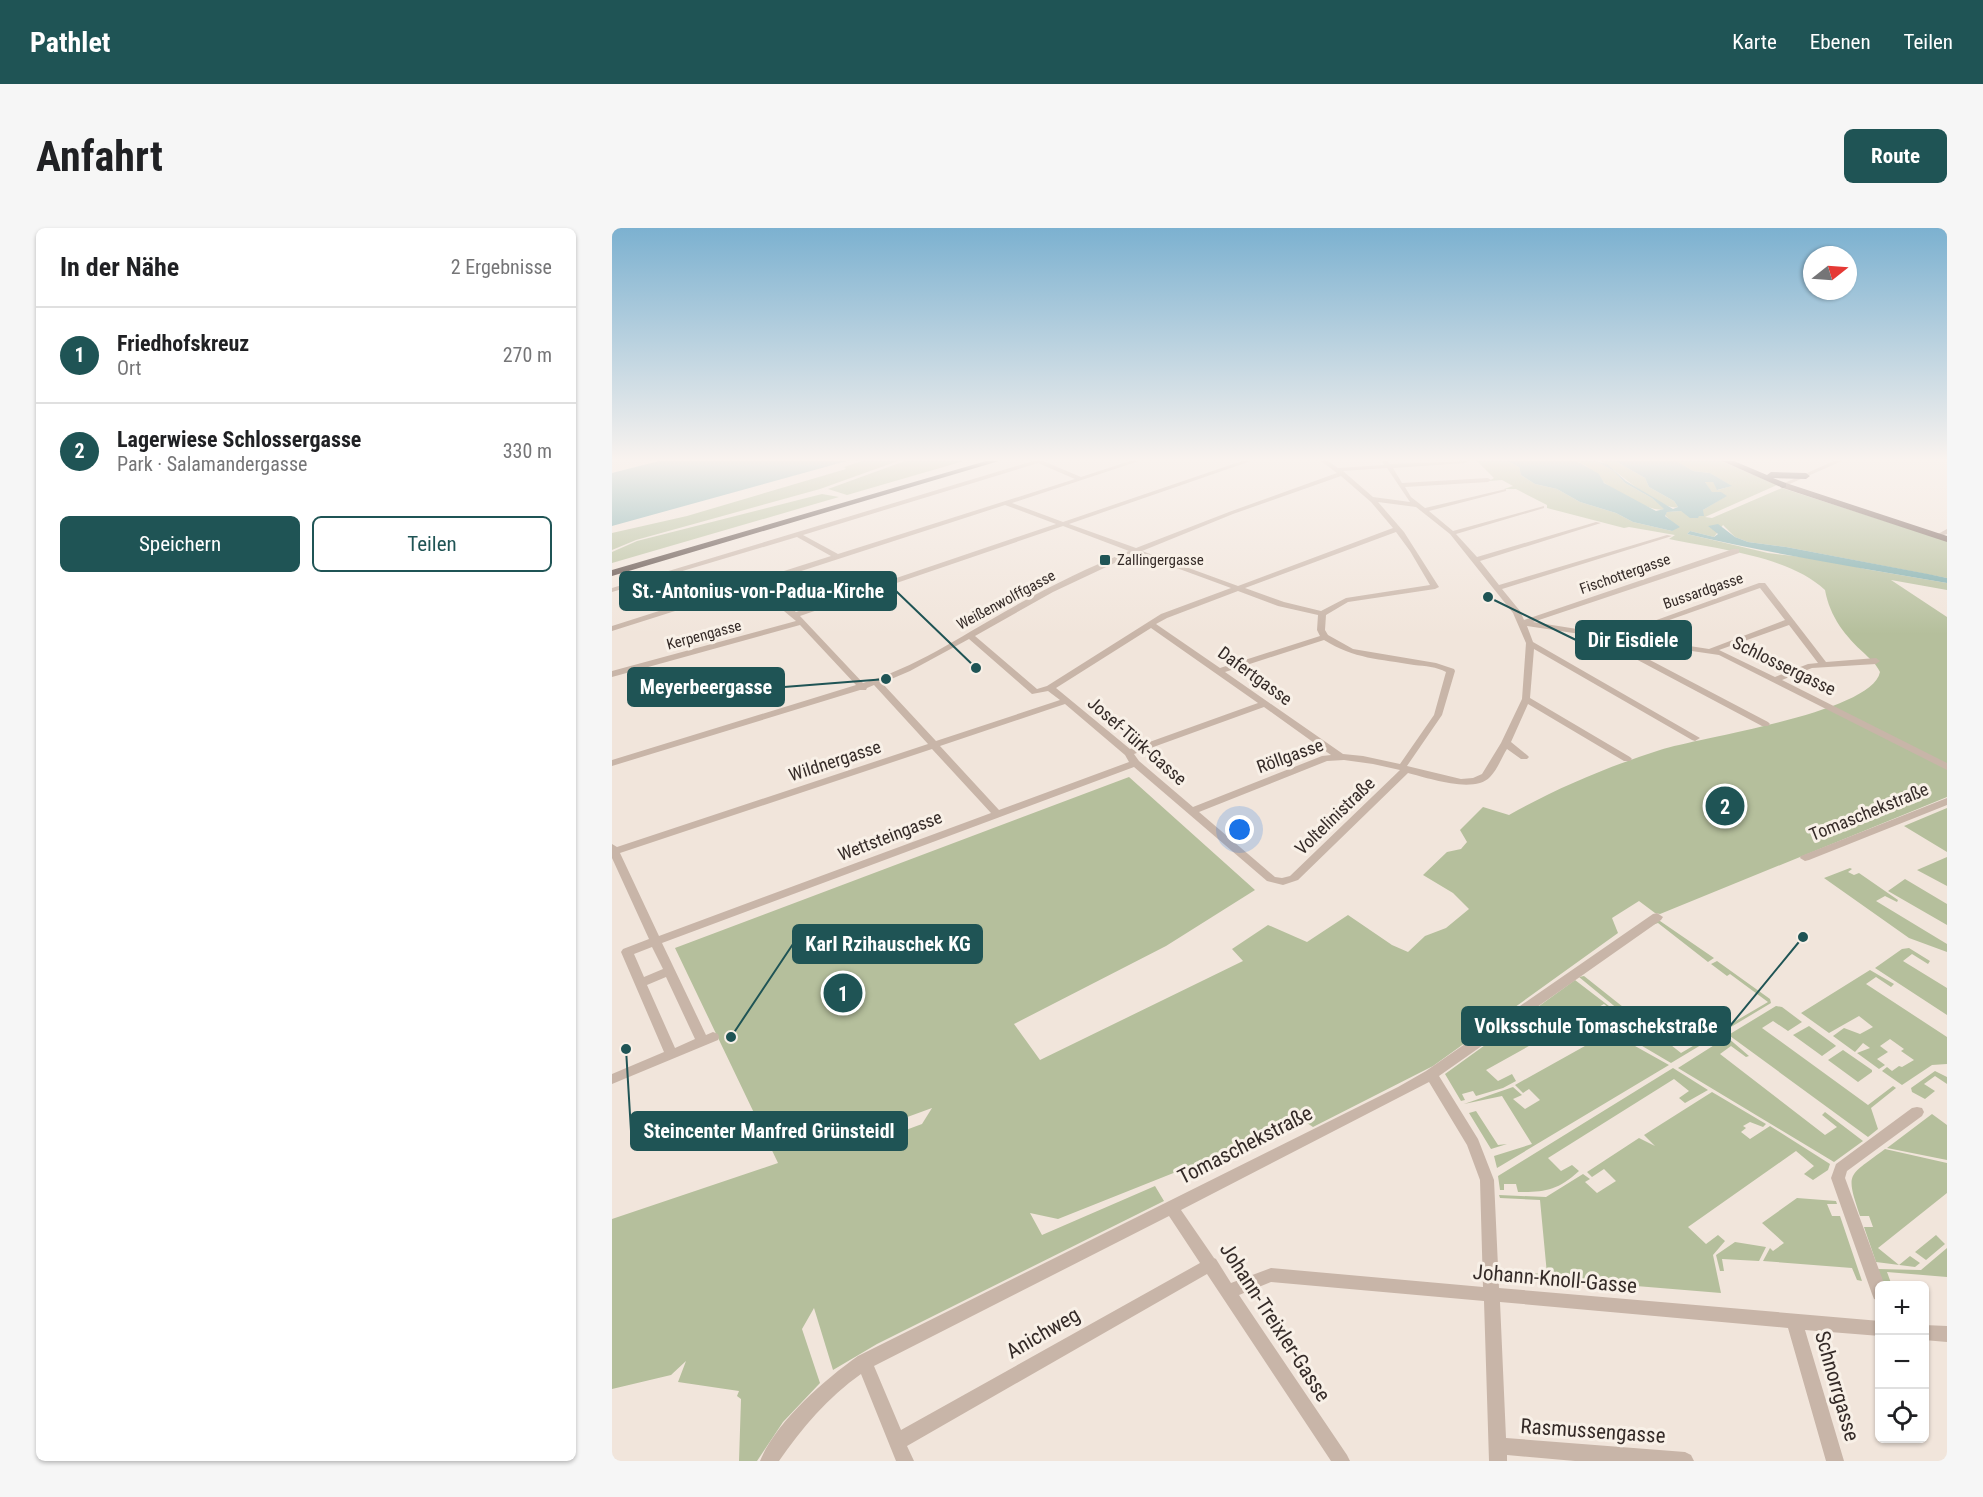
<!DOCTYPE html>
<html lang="de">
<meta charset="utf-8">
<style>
:root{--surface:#fff;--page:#f6f6f6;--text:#202124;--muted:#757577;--line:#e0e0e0;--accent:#1f5455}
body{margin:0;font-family:"Roboto Condensed",sans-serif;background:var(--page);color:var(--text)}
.controls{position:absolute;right:18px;bottom:18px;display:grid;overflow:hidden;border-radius:9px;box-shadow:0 2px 4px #0004}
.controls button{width:54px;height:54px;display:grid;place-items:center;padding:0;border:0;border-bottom:2px solid var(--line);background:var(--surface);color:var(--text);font:30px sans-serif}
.compass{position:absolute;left:1191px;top:18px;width:54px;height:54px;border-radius:50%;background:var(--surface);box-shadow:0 2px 4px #0004;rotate:73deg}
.you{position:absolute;left:628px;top:602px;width:21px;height:21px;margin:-15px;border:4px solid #fff;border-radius:50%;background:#1a73e8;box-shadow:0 0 0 9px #1a73e833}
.badge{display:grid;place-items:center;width:39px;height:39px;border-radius:50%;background:var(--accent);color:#fff;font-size:20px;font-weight:700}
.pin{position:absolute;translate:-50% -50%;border:3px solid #fff;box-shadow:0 2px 6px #0006}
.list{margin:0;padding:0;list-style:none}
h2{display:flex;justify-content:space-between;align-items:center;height:78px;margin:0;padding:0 24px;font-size:26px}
h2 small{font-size:20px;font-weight:400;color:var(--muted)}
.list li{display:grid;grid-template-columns:39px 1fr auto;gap:18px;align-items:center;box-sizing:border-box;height:96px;padding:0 24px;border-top:2px solid var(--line)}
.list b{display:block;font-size:22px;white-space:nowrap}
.list p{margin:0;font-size:20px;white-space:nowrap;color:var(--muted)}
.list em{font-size:20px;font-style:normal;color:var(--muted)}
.actions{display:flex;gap:12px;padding:18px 24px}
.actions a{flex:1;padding:14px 0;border:2px solid var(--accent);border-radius:9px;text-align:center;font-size:21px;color:var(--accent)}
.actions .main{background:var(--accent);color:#fff}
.icon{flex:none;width:33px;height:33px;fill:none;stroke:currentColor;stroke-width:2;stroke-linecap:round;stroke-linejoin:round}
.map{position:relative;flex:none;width:1335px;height:1233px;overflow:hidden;border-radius:9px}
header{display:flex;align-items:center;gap:36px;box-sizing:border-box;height:84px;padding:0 30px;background:var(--accent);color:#fff}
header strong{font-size:28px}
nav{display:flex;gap:33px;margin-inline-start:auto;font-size:21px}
.intro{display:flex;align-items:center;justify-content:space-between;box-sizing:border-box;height:144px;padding:0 36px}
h1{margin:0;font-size:42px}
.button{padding:15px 27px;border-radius:9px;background:var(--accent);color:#fff;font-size:21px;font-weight:700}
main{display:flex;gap:36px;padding:0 36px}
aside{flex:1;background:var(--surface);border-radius:9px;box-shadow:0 2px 4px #0004}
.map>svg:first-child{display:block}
.green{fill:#b5bf9c;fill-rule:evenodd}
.water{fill:#7bacac}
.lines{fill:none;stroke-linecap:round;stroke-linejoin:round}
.minor{fill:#c8b5a8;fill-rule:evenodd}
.major{fill:#766159;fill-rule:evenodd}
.highway{fill:#56453f;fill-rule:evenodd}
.poi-dot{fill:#1f5455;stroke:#f8f0e7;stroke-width:2}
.labels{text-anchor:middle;stroke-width:6;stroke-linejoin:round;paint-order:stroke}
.far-poi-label{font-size:15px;fill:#352b28;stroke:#f8f0e7;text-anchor:start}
.far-street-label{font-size:15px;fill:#352b28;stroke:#f8f0e7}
.street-label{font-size:18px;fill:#352b28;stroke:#f8f0e7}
.near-street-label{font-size:21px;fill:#352b28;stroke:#f8f0e7}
.leader{fill:none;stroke:#1f5455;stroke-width:2}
.callout-dot{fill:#1f5455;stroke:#f8f0e7;stroke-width:2}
.callout{fill:#1f5455;stroke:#1f5455;stroke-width:2}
.callout-label{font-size:20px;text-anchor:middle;font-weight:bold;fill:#fff}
</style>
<header>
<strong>Pathlet</strong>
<nav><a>Karte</a><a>Ebenen</a><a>Teilen</a></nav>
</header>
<div class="intro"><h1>Anfahrt</h1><a class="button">Route</a></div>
<main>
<aside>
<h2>In der Nähe<small>2 Ergebnisse</small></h2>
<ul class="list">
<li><span class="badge">1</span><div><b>Friedhofskreuz</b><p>Ort</p></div><em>270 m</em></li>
<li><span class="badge">2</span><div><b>Lagerwiese Schlossergasse</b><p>Park · Salamandergasse</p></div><em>330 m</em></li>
</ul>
<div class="actions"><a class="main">Speichern</a><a>Teilen</a></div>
</aside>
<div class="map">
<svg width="1335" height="1233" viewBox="0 0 1335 1233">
<rect width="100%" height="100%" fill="#f1e5db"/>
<path class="green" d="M250 233H286L208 261 24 312 0 322V305L75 288 234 241 232 239Z
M293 233H352L235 267 216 261Z
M857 233H895L907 239 909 247 923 256 945 261 968 274 1004 285 1021 294 1060 303 1062 296 1053 287 1055 284 1069 283 1091 288V282L1114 268 1100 265 1093 254H1101L1106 262 1119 258 1098 245 1081 243 1065 233H1109L1165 257 1093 289 1100 290 1170 260 1335 313V350L1174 319 1136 314 1123 309 1111 297 1102 309 1078 303 1075 306 1156 325 1216 332 1253 341 1335 355V362L1279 352 1335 389V569L1048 686 1043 685 1027 673 1000 690 1006 705 821 838 701 899 692 893 446 991 418 985 430 1007 543 958 552 973 265 1116 221 1142 202 1080 190 1101 208 1155 171 1194 145 1233H127L129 1171 125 1168 127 1163 66 1154 74 1133 59 1147 0 1161V991L166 935 63 720 517 549 643 662 554 718 402 796 428 832 631 733 620 721 656 697 695 714 736 687 780 717 796 724 813 708 834 700 857 681 841 665 811 647 835 624 849 621 855 614 848 602 871 579 897 587C945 560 995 539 1048 522 1088 509 1260 485 1268 444 1264 436 1259 432 1253 426 1233 408 1218 389 1213 362 1177 328 1105 321 1057 311L1063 307 1017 299 1012 300 935 280V277L904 261H892L901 258 890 252 877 253 882 250 865 233ZM320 880 310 896 283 906 279 895Z
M965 233H984L1002 243 1013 255 1040 270 1053 281C1042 286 1004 264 994 256 982 247 981 240 965 233Z
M989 233H1003L1033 250 1037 259 1062 273 1066 279C1050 284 1004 242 989 233Z
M210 266 227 269 0 335V324L25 313Z
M1335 580V624L1292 598Z
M1335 629V658L1305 642Z
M1238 640 1240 641 1236 644 1242 647 1247 645 1286 672 1285 674 1273 668 1264 673 1335 716V724L1297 710 1212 650Z
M1293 651 1335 676V697L1276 663Z
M1045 693H1048L1102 730 1096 734 1046 695 1040 697Z
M1297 720 1318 733 1316 736 1300 726 1291 733 1335 760V787L1263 740 1290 721Z
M1105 733 1158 771 1159 775 1059 835 1003 802 1018 791 967 749 972 748 1069 825 1156 774 1118 746 1115 748 1099 736Z
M1258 742 1282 756 1279 759 1264 749 1254 756 1335 809V836L1320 837 1290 857 1270 843 1275 839 1280 843 1287 838 1290 839 1302 832 1289 823 1292 821 1278 811 1268 818 1276 824 1265 831 1273 837 1267 841 1245 825 1258 820 1251 815 1243 824 1221 808 1232 800 1248 806 1261 799 1247 788 1217 805 1189 785Z
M963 752 1010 788 1011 792 999 798 993 793 1004 786 992 776 874 842 886 853 900 846 904 853 891 860 864 868 861 863 850 866 853 872 849 873 833 846Z
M1164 778 1170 779 1190 794 1176 803 1161 793 1150 800 1256 877 1281 858 1284 860 1259 880 1266 901 1256 909 1118 808V806Z
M1197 798 1223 817 1224 818 1210 828 1181 807Z
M998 804 1057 837 885 940 882 928 920 916 890 868 852 876 901 859 910 867 901 871 913 881 928 872 917 861 911 865 903 857Z
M1115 809 1137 828 1134 829 1119 818 1108 826 1213 907 1225 899 1210 887 1213 884 1251 913 1222 934 1066 840Z
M1231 822 1260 842V844L1246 854 1216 832Z
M1061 840 1096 862 1073 875 1067 870 1077 863 1062 851 936 930 949 943 960 937 967 943C945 963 933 964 906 964L904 956H892V962H888L886 948Z
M1323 843 1335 849V856L1323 848 1312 856 1323 863 1313 871 1300 864 1299 860Z
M1100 864 1154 896 1151 899 1138 894 1131 898 1134 900 1129 904 1138 911 1158 898 1218 936 1216 942 1201 952 1192 946 1202 938 1184 923 1076 999 1094 1016 1106 1007 1113 1013 1101 1027 1109 1065 892 1047 891 1044 935 1046 928 972 888 970 887 967 934 969 971 946 978 951 973 954 985 965 1004 953 992 941 980 949 975 944 1027 910 1043 918 1032 907Z
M864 883 886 917 895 916 879 921 857 885Z
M1320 886 1335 897V932L1275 920Z
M1273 921 1335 935V965L1266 1020 1287 1037 1298 1028 1308 1035 1303 1039 1264 1034 1252 999H1261L1257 988H1248C1233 943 1236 949 1273 921Z
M1185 970 1224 973 1225 976H1215L1220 988H1228L1250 1053 1245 1052 1240 1040 1151 1033 1158 1020 1161 1023 1172 1015 1150 995Z
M1324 1007 1333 1016 1314 1032 1303 1024Z
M1123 1014 1154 1019 1147 1033 1110 1031 1112 1043H1108L1104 1027Z
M1335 1020V1049L1275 1044 1279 1055H1271L1266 1041 1309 1042Z"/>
<path class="water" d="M47 233H235L0 298V245Z
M895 233H965L987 246 992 255 1044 283 1052 281 1040 270 1013 255 1002 243 984 233 995 236 1014 253 1061 281 1066 279 1062 273 1037 259 1033 250 1003 233H1065L1081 243 1098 245 1120 258 1105 262 1101 254H1093L1100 264H1109L1115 268 1091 282 1092 288H1087L1086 290H1078L1069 283 1055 284 1053 288 1068 299 1060 303 1021 294 1004 285 968 274 945 261 923 256 909 247 907 239Z
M1106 296 1123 309 1136 314 1174 319 1316 346 1335 350V355C1248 340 1161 326 1075 306L1078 303 1102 309 1106 306 1096 298Z"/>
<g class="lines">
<path class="minor" d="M421 233H431L469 249 518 233H527L400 275 451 294 630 233H639L457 296 524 320 617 284 725 245 709 233H716L726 240 772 237 770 233H776L778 236 856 233 853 235 781 240 790 255 876 250 879 252 876 254 793 259 799 269 813 280 894 261V263L817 283 841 303 932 278V280L844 306 865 329 984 294 989 295 868 333 887 357 1055 307 1060 308 890 361 908 383 912 392 1121 321H1127V325L921 394 1003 407 1147 355H1153L1214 434 1264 430 1268 433 1264 436 1200 440 1170 452 1335 535V542L1107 427 998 411 1156 494 1158 496 1156 498H1150L988 412V409L915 398 921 414 1088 510 1083 513 1080 512 922 421 918 470 1018 529 1020 531 1018 533H1012L916 476 899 514 915 527 917 529 915 531H909L895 521C890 529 885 542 878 549 862 566 816 550 796 545L686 652 671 657 655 653 522 539 50 715 94 807 101 804 106 806 107 809 106 812 0 856V846L52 824 9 724 11 721 37 711 0 630V616L5 619 316 516 262 457 255 460 254 462H248L0 538V532L244 457 188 397 0 449V443L184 393 142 358 0 403V398L219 328 185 309 0 364V360ZM426 235 463 251 226 326 191 307ZM775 240 798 274 761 269 731 243ZM729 248 759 274 781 300 626 358 530 323 621 286ZM766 274 804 279 838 306 901 385 914 415 910 471 889 515 870 546 861 550 849 551 795 538 830 487 843 443 842 441 824 435 741 421 716 407 713 402 714 387 736 374 823 361 827 359 792 304ZM393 277 444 296 184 384 149 356ZM451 298 517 323C475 340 434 360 394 383 348 409 302 440 251 455L188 388ZM784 304 798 323 818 357 734 370 709 383 672 374 633 360ZM524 325 619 360 549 386 435 458 425 461 363 408 441 364ZM1148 360 1173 392 1097 421 1012 408ZM626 363 666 378 706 387 705 402 708 408 608 440 544 396 555 390ZM1177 397 1206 435 1196 436 1163 449 1107 422ZM539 400 646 475 518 521 444 460ZM357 411 420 466 436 463 448 472 324 513 270 455 298 443ZM712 412C742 431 768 431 802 437 813 438 825 439 834 444L822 487 788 536 751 528 731 526 613 444ZM453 476 513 527 517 534 387 582 328 518ZM652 479 719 527 710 528 581 579 527 533 522 526ZM320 521 379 585 47 708 8 625ZM732 532 761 536 788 542 678 648 670 650 663 649 587 584 715 533ZM40 719 51 741 32 749 22 726ZM54 749 83 811 63 820 35 757Z
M1222 233H1230L1173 258 1168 257Z
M1335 301V306L1329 308 1326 306Z
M1335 570V577L1197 632 1193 633 1188 630 1189 628Z
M1045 685 1051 689 1049 692 827 848 866 911 882 952 887 1060 1268 1093V1108L1193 1102 1232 1233H1214L1176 1100 888 1074 894 1210 1073 1224 1079 1227 1082 1233H963L895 1227V1233H877L872 1073 659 1054 627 1067 735 1227 738 1233H719L595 1046 295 1218 302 1233H284L249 1146C216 1169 190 1200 167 1233H148C164 1194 212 1152 246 1128L786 859 814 843 1041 686ZM817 854 855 917 868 952 871 1059 659 1040 619 1055 604 1031 602 1030 569 982ZM557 988 588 1035 289 1202 262 1138Z
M1305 879 1310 880 1312 884 1310 888 1235 943 1233 950 1273 1058H1268V1073L1262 1071 1260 1066 1219 950 1224 936 1300 880Z
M1312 1097 1335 1098V1114L1312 1112Z"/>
<path class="major" d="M1168 255H1174L1335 308V314L1168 259Z"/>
<path class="highway" d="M374 233H387L0 348V342Z
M1110 233H1122L1155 247 1159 244 1194 245 1198 248 1194 251 1161 250 1174 255V259L1171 260Z"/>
</g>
<linearGradient id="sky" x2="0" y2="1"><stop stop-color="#7cb1d0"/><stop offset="0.57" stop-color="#f9f3ef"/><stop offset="1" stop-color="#f9f3ef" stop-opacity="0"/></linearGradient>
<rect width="1335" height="406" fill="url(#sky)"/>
<rect class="poi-dot" x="487" y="326" width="12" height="12" rx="3"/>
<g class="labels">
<g class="far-poi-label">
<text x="505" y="337">Zallingergasse</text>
</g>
<g class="far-street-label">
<text transform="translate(1013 346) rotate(-19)" y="5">Fischottergasse</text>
<text transform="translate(1091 363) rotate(-19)" y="5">Bussardgasse</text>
<text transform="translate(394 372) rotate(-28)" y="5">Weißenwolffgasse</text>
<text transform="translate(92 407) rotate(-15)" y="5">Kerpengasse</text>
</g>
<g class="street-label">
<text transform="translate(1172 438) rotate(26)" y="6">Schlossergasse</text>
<text transform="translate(643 448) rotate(36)" y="6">Dafertgasse</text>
<text transform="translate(525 513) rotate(41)" y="6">Josef-Türk-Gasse</text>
<text transform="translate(678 528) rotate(-20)" y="6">Röllgasse</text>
<text transform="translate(223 533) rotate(-18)" y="6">Wildnergasse</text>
<text transform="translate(1257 584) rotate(-22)" y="6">Tomaschekstraße</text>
<text transform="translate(723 588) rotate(-44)" y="6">Voltelinistraße</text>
<text transform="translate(278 608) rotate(-21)" y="6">Wettsteingasse</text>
</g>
<g class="near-street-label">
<text transform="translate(633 917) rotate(-27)" y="7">Tomaschekstraße</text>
<text transform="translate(943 1051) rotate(5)" y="7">Johann-Knoll-Gasse</text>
<text transform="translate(663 1094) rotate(57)" y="7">Johann-Treixler-Gasse</text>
<text transform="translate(431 1105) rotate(-30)" y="7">Anichweg</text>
<text transform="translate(1225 1158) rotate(74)" y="7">Schnorrgasse</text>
<text transform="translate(981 1203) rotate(4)" y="7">Rasmussengasse</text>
</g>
</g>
<path class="leader" d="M364 440L284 363M876 369L964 412M274 451L172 459M119 809L181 716M1191 709L1118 798M14 821L19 903"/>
<g class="callout-dot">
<circle cx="364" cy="440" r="6"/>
<circle cx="876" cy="369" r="6"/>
<circle cx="274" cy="451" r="6"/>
<circle cx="119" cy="809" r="6"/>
<circle cx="1191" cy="709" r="6"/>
<circle cx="14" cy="821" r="6"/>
</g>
<g class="callout">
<rect x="8" y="344" width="276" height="38" rx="6"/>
<rect x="964" y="393" width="115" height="38" rx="6"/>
<rect x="16" y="440" width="156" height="38" rx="6"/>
<rect x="181" y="697" width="189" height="38" rx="6"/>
<rect x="850" y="779" width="268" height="38" rx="6"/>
<rect x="19" y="884" width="276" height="38" rx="6"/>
</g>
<g class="callout-label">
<text x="146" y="370">St.-Antonius-von-Padua-Kirche</text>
<text x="1021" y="419">Dir Eisdiele</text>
<text x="94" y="466">Meyerbeergasse</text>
<text x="276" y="723">Karl Rzihauschek KG</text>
<text x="984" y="805">Volksschule Tomaschekstraße</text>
<text x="157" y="910">Steincenter Manfred Grünsteidl</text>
</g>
</svg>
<div class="controls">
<button>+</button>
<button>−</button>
<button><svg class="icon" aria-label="locate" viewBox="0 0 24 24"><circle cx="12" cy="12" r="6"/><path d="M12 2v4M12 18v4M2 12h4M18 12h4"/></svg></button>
</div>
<svg class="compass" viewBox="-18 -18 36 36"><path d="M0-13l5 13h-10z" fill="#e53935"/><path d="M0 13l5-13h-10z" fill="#757577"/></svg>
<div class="you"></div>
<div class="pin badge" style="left:231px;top:765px">1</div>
<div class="pin badge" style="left:1113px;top:578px">2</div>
</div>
</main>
